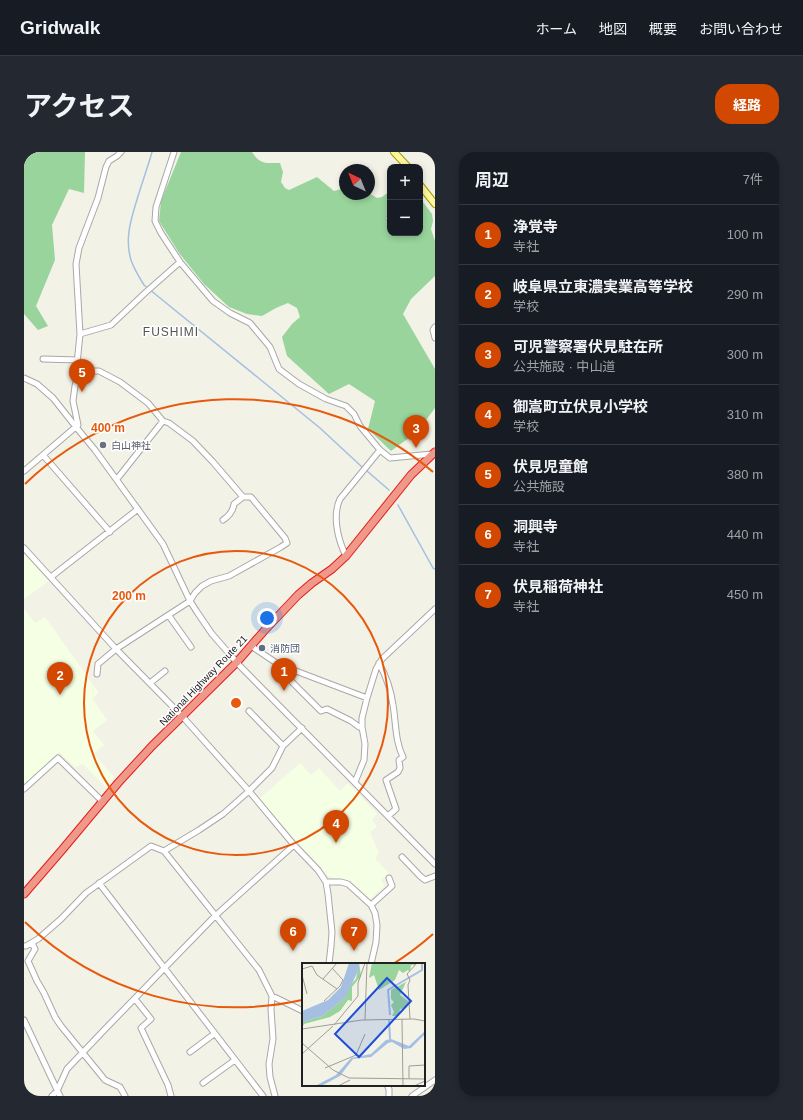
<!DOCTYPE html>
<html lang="ja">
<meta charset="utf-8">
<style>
:root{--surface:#171b24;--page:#242831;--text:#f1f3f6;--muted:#9ea1a6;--line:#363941;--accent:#d24800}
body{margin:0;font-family:Arial,"Noto Sans JP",sans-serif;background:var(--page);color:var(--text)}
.controls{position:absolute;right:12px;top:12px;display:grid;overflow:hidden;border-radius:8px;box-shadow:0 2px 6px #0003}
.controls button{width:36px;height:36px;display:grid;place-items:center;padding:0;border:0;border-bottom:1px solid var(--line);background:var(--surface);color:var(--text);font:20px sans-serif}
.compass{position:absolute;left:315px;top:12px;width:36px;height:36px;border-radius:50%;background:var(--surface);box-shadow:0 2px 6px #0003;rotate:317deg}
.you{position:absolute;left:243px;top:466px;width:14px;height:14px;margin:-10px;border:3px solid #fff;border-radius:50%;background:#1a73e8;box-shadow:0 0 0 6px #1a73e833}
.badge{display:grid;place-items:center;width:26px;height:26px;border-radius:50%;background:var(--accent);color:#fff;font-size:13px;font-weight:700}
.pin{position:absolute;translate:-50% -33px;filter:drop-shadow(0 1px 2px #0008)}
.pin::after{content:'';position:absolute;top:21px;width:14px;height:12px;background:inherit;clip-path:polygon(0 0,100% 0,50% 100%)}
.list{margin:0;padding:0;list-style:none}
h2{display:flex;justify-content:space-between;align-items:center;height:52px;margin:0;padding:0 16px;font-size:17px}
h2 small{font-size:13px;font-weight:400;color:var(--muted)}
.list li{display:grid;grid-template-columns:26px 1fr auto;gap:12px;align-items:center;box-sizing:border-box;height:60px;padding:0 16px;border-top:1px solid var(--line)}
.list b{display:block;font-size:15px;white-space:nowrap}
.list p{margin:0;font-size:13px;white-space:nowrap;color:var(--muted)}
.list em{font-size:13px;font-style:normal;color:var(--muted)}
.map{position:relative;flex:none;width:411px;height:944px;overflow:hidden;border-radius:16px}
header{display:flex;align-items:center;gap:24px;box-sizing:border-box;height:56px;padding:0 20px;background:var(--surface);border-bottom:1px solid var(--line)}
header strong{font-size:19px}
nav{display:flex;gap:22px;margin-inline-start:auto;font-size:14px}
.intro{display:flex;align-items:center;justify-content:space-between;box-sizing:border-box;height:96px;padding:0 24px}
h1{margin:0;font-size:28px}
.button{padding:10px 18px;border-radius:16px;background:var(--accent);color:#fff;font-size:14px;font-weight:700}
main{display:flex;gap:24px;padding:0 24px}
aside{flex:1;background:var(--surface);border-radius:16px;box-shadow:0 2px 6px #0003}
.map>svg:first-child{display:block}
.education{fill:#f5ffe3}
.forest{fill:#99d49c}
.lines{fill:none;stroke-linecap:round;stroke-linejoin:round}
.stream{stroke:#a4bfe2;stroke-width:1.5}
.minor-casing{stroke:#a8a8a8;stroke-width:7}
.major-casing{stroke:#9c9e00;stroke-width:8}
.highway-casing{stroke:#e91b1b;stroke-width:9}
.minor{stroke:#fff;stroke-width:5}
.major{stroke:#fff69f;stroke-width:6}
.highway{stroke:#ee998a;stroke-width:7}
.ring{fill:none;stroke:#e8590c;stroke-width:2}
.worship-dot{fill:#6b7280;stroke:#fff;stroke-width:1.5}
.service-dot{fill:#5c6f8a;stroke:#fff;stroke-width:1.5}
.labels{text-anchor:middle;stroke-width:3;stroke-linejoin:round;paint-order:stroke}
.worship-label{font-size:10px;fill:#5b616d;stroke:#fff;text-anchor:start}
.service-label{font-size:10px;fill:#4e5e75;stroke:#fff;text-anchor:start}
.street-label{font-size:10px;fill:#212121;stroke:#fff}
.quarter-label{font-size:12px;letter-spacing:1px;fill:#545454;stroke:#fff}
.inset-river{fill:none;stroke:#a4bfe2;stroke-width:2}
.inset-road{fill:none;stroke:#9e9e98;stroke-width:1}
.view{fill:#1d4ed8;fill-opacity:0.15;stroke:#1d4ed8;stroke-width:2}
.inset-edge{fill:none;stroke:#212121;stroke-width:2}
.centre{fill:#e8590c;stroke:#fff;stroke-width:2}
.ring-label{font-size:12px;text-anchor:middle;font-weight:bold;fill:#e8590c;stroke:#fff;stroke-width:3;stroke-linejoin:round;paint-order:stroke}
</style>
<header>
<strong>Gridwalk</strong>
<nav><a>ホーム</a><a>地図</a><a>概要</a><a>お問い合わせ</a></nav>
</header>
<div class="intro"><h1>アクセス</h1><a class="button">経路</a></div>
<main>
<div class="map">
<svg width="411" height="944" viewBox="0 0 411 944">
<rect width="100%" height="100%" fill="#f2f2e7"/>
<path class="education" d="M0 402 25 429 0 447Z
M0 457 11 471 21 465 75 541 68 546 83 568 69 579 80 593 70 602 90 625 82 635 59 612 51 615 35 600 1 632 0 630Z
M276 611 287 623 295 616 316 639 324 631 353 662 348 667 353 675 346 680 355 701 351 706 365 721 357 728 361 734 343 750 328 733 320 728 305 725 235 647Z"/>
<path class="forest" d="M0 0H61L60 41 45 37 28 73 31 108 12 154 24 174 14 178 0 162Z
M157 0H228C236 13 243 11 256 11L259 20 257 30 261 36 265 38 293 25 310 39 321 36V42L345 41 353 46 358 45 366 39V81H396V46L408 62 409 69 407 77 411 89V124L387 147 379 162 411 217V256L393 280 367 299 344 277 351 249 325 232 305 242 263 204 258 185 268 172 276 165 273 156 264 151 252 156 238 164 223 162 205 155 180 132 155 101 135 69 137 49Z"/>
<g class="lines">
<path class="stream" d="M128 0C124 14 119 28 115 41 108 64 100 85 107 108 110 117 115 125 120 133L296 276 338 315
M343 319 365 338
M374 353 409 416 411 417"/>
<g class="minor-casing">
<path id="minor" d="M150 0 132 55 131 69 137 81 156 110 189 149 206 161 226 171 246 195 255 217 275 232 302 247 322 254 330 262 336 274 356 298 366 306 408 302
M365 66 366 65
M411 175 409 178 411 186
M56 182 87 173 122 140 156 110
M19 207 54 208
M55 219H75L96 230 124 251 139 269 145 271 169 289 189 310 219 345H227L261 386 263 391 257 395 205 424 187 429 178 434 171 441 166 449 92 497 74 512 73 522
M0 226 13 232 29 246 52 275 71 298 139 392 166 449 173 460 188 482 216 514 411 712
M19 303 86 380
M0 319 54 273 49 249 51 234 55 219 53 212 56 182 52 112 55 96 74 46 82 15 85 9 93 4 97 0
M93 327 139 269
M199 368C205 364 209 360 210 352L219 345
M0 396 92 497 158 564 225 639 270 693 294 718 302 730 304 742 308 780 307 794 305 812
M322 404C314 388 308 364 316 347L356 298
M27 425 114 357
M145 464 167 495
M227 494 269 522 272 519 343 546
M355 511C362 524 367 538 369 553 372 570 371 589 379 605L375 608 376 616 374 620 362 628 372 657 364 664
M261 517 259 521 297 559 303 557 327 569 335 575H338
M126 531 141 519
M225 559 259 594
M331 630 340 608 341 592 338 575V566L343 546 352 517 358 507 411 457
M0 637 34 606 79 650
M140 699 175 678 199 662 225 639 248 616 259 594 278 576
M378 705 396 724 401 728 411 724
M302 730H317L324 732 347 753 351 761 353 773 352 790 347 812
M75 731 239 944
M347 753 368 734 365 726
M8 791 11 797 4 809 13 829 20 841 31 865 37 874 81 928 96 935 101 944
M0 794H2L14 787 37 767 62 741 127 694 140 699 235 818 248 844 247 857 249 887 245 912 246 925 251 944
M248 844 279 859
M111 847 127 867 117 876 144 933 147 944
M0 868 36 944
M166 900 190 882
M179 931 211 908
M363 933 365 937V944
M28 944 33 939 43 917 84 874 191 764 270 693
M388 944 411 928"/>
</g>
<g class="major-casing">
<path id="major" d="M370 0 384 15
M396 33 411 52"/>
</g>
<g class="highway-casing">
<path id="highway" d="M0 742 38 698 94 631 128 594 213 510 240 479 274 443 288 431 308 417 322 404 387 323 411 300"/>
</g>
<use href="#minor" class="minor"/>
<use href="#major" class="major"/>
<use href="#highway" class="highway"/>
</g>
<g class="ring">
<circle cx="212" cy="551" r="152"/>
<path d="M409 782A304 304 0 0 1 369 812M278 848A304 304 0 0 1 1 770M1 332A304 304 0 0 1 409 320"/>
</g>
<circle class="worship-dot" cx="79" cy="293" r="4"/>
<circle class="service-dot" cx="238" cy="496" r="4"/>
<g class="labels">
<g class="worship-label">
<text x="87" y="297">白山神社</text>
</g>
<g class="service-label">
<text x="246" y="500">消防団</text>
</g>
<g class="street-label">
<text transform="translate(179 528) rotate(-46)" y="4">National Highway Route 21</text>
</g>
<g class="quarter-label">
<text x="147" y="184">FUSHIMI</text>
</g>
</g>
<g transform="translate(278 811)">
<rect width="123" height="123" fill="#f2f2e7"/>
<path d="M57 0 59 13 50 24V38L46 37 38 48 28 54 2 61 0 65V59L20 53 43 35 47 23 54 16ZM70 0H113L114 2H109L108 9 106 7 101 10 97 7 93 17 77 27 72 12 67 15ZM104 19 98 32 106 38V41L104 45 98 46 97 53H90L92 49 89 42 92 39 89 36V27Z" fill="#99d49c"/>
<path d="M47 0H57V6L43 35 20 53 0 59V48L26 37 39 24ZM123 68V71L109 85 102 86 90 79 86 80 69 94 51 96 38 113 19 123H13L34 112 49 95 69 91 84 77 89 76 107 83Z" fill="#a4bfe2"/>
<path class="inset-river" d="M88 52 86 27 120 7V0M87 57 88 76"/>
<path class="inset-road" d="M0 6 10 3 15 12 35 26M0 12 5 31M21 16 35 0M22 38 38 23 41 17 30 5M100 56 101 123M108 56 106 22 108 17 105 11 115 0M63 57 65 0M32 62 56 33V20L63 0M0 66 60 57 112 56 123 58M0 80 31 107 47 115 123 116M0 91 31 63M23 105 54 92 63 71M107 115V103L123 102M36 123 48 117M112 123 123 118"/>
<path class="view" d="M85 15 109 38 57 94 33 71Z"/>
<rect width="123" height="123" class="inset-edge"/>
</g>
<circle cx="212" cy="551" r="6" class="centre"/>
<g class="ring-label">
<text x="84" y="280">400 m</text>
<text x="105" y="448">200 m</text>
</g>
</svg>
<div class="controls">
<button>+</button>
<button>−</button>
</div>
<svg class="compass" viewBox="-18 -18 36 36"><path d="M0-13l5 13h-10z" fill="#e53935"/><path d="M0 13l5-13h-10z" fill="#9ea1a6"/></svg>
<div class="you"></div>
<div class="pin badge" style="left:260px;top:539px">1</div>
<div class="pin badge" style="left:36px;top:543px">2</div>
<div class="pin badge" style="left:392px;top:296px">3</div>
<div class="pin badge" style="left:312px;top:691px">4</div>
<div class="pin badge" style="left:58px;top:240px">5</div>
<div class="pin badge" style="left:269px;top:799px">6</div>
<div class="pin badge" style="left:330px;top:799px">7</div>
</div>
<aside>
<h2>周辺<small>7件</small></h2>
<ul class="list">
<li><span class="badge">1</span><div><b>浄覚寺</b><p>寺社</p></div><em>100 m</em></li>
<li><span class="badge">2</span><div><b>岐阜県立東濃実業高等学校</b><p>学校</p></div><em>290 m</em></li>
<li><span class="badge">3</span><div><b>可児警察署伏見駐在所</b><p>公共施設 · 中山道</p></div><em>300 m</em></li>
<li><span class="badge">4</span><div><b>御嵩町立伏見小学校</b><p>学校</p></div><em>310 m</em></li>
<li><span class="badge">5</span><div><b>伏見児童館</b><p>公共施設</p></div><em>380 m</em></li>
<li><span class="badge">6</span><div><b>洞興寺</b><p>寺社</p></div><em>440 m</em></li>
<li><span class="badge">7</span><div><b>伏見稲荷神社</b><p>寺社</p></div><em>450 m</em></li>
</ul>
</aside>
</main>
